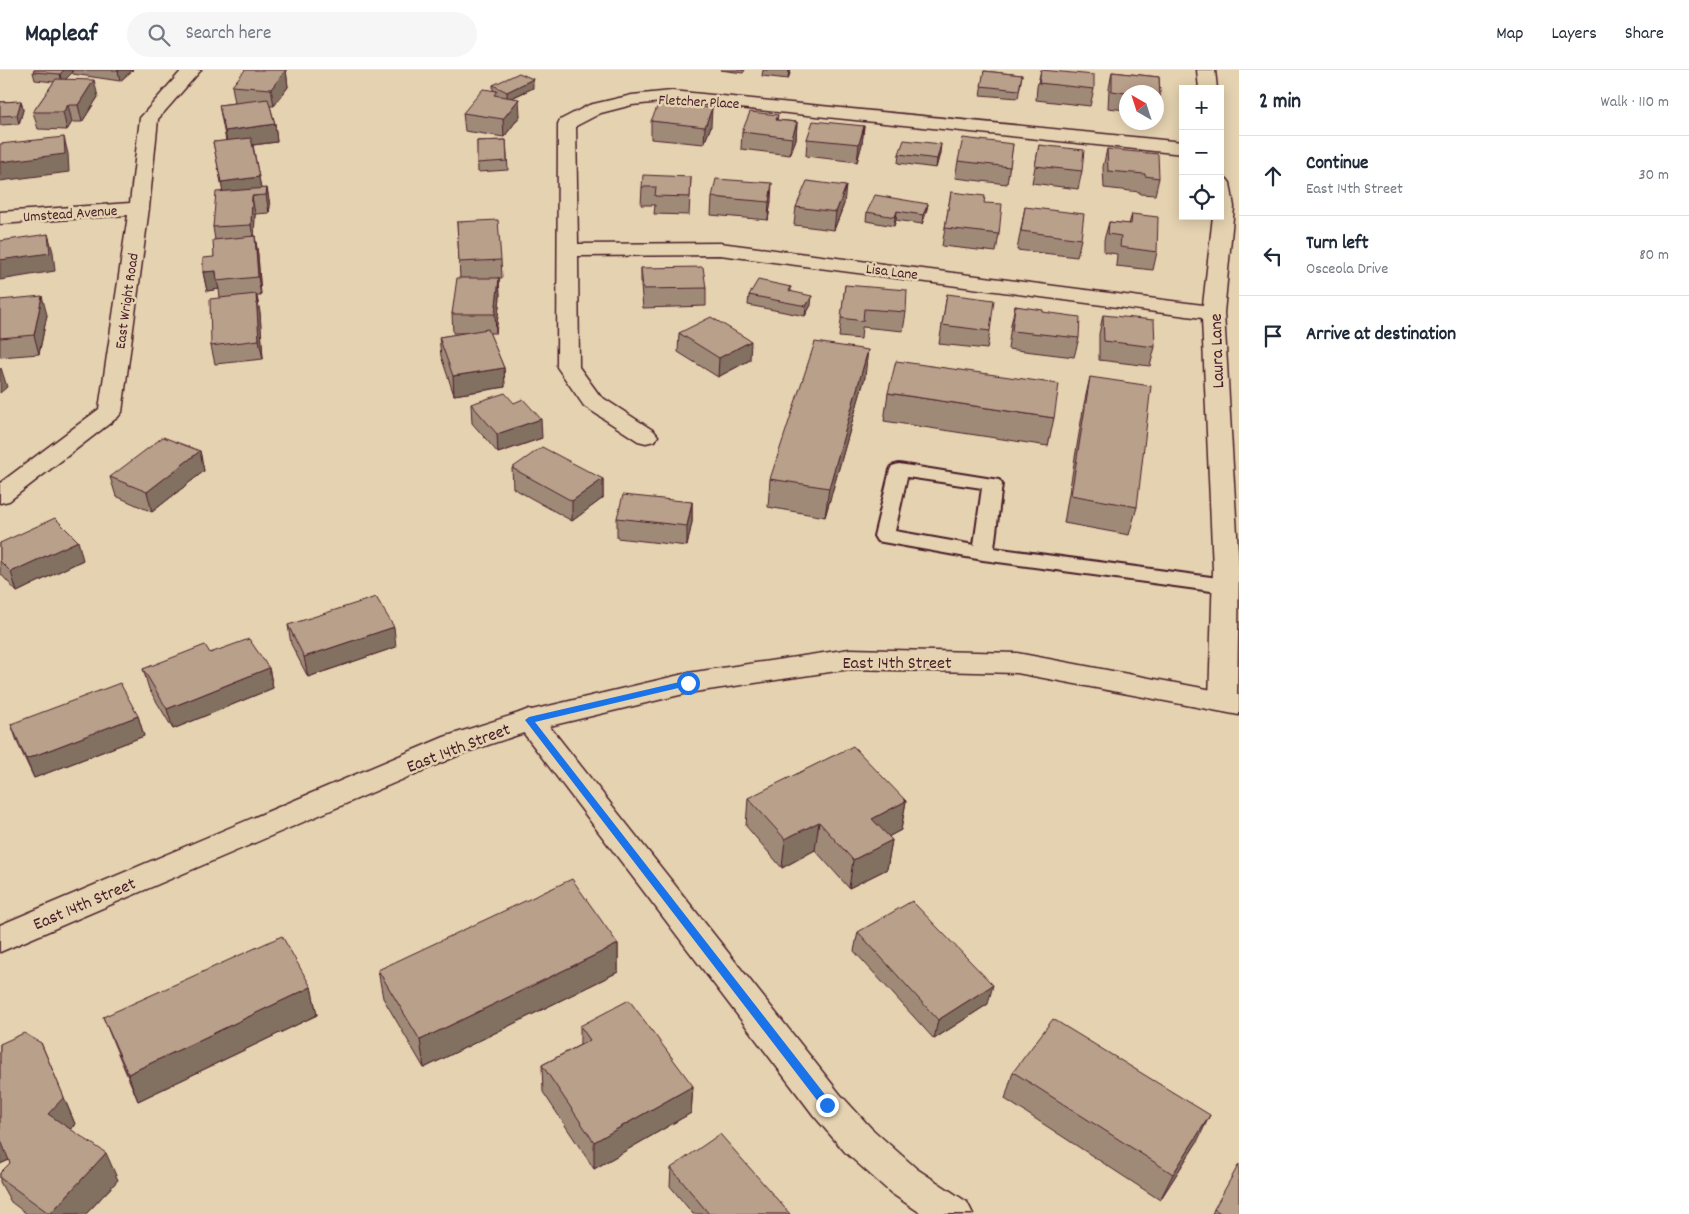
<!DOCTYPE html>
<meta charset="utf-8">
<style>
:root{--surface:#fff;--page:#f6f6f7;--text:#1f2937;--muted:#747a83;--line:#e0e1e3}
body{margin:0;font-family:Dekko,sans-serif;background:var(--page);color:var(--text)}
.controls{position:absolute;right:15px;top:15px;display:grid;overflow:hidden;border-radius:0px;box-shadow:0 2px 12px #0003}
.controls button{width:45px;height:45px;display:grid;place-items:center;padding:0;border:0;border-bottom:1px solid var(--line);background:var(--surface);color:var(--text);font:25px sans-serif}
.compass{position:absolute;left:1119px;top:15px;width:45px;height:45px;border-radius:50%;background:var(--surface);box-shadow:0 2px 12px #0003;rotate:321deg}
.stop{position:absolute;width:15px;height:15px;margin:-11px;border:4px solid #1a73e8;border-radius:50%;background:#fff}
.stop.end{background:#1a73e8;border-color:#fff;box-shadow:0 1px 5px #0008}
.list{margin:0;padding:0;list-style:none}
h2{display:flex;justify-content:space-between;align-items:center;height:65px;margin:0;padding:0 20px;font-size:21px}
h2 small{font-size:16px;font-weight:400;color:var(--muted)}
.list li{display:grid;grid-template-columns:32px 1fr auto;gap:15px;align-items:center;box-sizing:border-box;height:80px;padding:0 20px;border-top:1px solid var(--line)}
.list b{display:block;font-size:19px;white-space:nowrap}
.list p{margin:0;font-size:16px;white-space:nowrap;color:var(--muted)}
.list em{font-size:16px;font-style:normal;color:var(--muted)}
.icon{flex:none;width:28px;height:28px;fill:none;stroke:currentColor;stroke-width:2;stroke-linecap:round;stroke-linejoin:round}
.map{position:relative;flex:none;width:1239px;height:1144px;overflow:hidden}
header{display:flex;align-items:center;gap:30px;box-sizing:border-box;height:70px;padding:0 25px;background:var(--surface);border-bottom:1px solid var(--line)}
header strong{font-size:24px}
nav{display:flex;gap:28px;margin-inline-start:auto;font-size:18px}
.search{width:350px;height:45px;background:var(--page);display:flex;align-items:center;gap:12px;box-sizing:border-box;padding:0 18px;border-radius:28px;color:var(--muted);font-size:19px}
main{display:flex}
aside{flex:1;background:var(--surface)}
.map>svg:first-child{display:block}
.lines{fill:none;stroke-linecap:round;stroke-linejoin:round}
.service-casing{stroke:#4a1f2b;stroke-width:4}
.minor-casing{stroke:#4a1f2b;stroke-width:3}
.tertiary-casing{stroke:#4a1f2b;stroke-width:3}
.service{fill:#e4d2b0;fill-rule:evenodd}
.minor{fill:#e4d2b0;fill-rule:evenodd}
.tertiary{fill:#e4d2b0;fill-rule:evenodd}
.wall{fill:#9f8a78;stroke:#4a1f2b}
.shaded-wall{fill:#827061;stroke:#4a1f2b}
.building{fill:#b9a08b;stroke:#4a1f2b}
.route{fill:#1a73e8}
.labels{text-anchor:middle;stroke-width:5;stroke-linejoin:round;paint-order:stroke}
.far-street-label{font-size:15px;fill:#4a1f2b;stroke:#e4d2b0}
.street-label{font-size:18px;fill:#4a1f2b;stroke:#e4d2b0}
</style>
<header>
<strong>Mapleaf</strong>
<div class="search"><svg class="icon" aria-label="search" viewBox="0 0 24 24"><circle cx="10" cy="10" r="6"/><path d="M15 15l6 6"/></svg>Search here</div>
<nav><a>Map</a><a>Layers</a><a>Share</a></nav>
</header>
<main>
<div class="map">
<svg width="1239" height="1144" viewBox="0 0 1239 1144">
<rect width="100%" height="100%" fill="#e4d2b0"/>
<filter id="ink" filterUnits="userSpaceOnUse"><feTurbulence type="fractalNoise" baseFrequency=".02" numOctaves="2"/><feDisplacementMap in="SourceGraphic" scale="10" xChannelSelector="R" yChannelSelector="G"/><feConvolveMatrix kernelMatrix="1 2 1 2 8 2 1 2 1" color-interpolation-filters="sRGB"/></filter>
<g filter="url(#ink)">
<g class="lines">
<g class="service-casing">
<path id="service" d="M899 394 999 410 1002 414 994 478 1226 509 1233 511 1236 516 1233 521 1226 523 983 490 877 471 874 466 890 400 892 396ZM907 407 982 418 974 475 895 461Z"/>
</g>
<g class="minor-casing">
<path id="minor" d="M182 0H201L158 49 149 138 122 342 118 347 9 431 0 433V413L99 339 128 145 0 154V142L130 133 140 48Z
M1197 0H1215L1217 19H1199Z
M672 21 1183 72V84L672 31 632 35 601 43 576 56 578 174 720 173 1203 235 1213 146H1220V107L1227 109 1230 113 1234 137 1224 243 1239 498 1237 631 1233 638 1223 641 1213 638 1209 631 1213 500 1202 248 720 185 578 186 579 297 600 326 654 361 658 366 654 371 646 373 638 371 584 336 557 297 558 54 560 50 589 35 632 25Z
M529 639 539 643 840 1024 871 1058 917 1099 967 1132 973 1144H922L891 1123 845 1082 814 1046 519 657 515 650 519 643Z"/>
</g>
<g class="tertiary-casing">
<path id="tertiary" d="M850 579 1017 583 1239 625V645L1017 603 850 599 688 623 533 660 464 683 0 882V855L444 667 519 643 688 603Z"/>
</g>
<use href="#service" class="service"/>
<use href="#minor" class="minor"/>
<use href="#tertiary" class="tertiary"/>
</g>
<path class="wall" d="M34 0H71L72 3 66 9 98 27 82 52H72L67 60 38 59 33 42 54 12 35 10 33 2Z
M72 0H133L120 11 73 4Z
M286 0 288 17 274 36H270L275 54 277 72 253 75 261 119 267 118 270 136 269 143 255 144 254 166H255L258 185 261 226H257L260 243 263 289 215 294 211 276 220 228 219 219 207 221 203 202 214 187 215 170 213 157 223 121 213 72 226 71 219 35 235 33 232 16Z
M720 0H745L743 3Z
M763 0H791L788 9 762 6Z
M1041 0 1094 19 1090 36 1036 30 1037 17Z
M984 1 1022 5 1018 28 980 25Z
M1112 2 1159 7 1160 26 1156 39V22H1126V40L1108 38 1109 19Z
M493 15 533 18 512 28 520 46 504 67 465 61 463 43 493 21Z
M21 31 23 40 19 54 0 55V32Z
M778 45 777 50 797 52 796 69 790 85 741 79 742 62Z
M651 51 711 56 704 74 651 69Z
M864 56 862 74 857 92 806 86 807 69Z
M506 70 508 100 478 102 477 71Z
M1013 74 1007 114 955 108 958 91Z
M1039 75 1082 101 1078 119 1032 113Z
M1107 79 1159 108 1155 125 1140 124V122L1104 118 1103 97Z
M940 83 936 98 898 93 899 84Z
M691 107 689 145 654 144 655 135H641L642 117Z
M951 122 999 164 996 182 942 176Z
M712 127 771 131 768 150 711 145Z
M844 134 834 160 794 155 796 137Z
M928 134 926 143 922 154 896 150 894 156 866 151 867 142Z
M1025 137 1081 169 1077 187 1017 180Z
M1132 144 1157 182 1153 200 1116 196 1117 184 1104 182V170L1109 152 1129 154Z
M457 152 501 190 502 208H497H499L500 227 496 263H489L504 298 505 317 454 325 441 286 439 267 468 263H453L452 244 460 208Z
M641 198 706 218V236L643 238 641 216Z
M845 215 906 242 903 261 862 257 861 269 839 267Z
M791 217V222L811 235 805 246 748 235 749 225Z
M947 224 990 261 987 279 939 274Z
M0 230 47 245 39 284 0 287Z
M1015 236 1043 242 1079 268 1074 287 1008 279 1011 255Z
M1103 245 1155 277 1150 296 1099 290V264Z
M679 263 750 290 718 307 678 282Z
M865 307 825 447 768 437 770 409Z
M1090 307 1137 437 1129 465 1064 453 1084 334Z
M888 323 1054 348 1048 376 884 351Z
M471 334 542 368 498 383 472 353Z
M200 381 204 401 152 442 116 426 110 407Z
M512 398 603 409V428L572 451 513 418Z
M692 432V452L687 476 617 468V448Z
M0 473 83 490 17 522 0 503Z
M288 555 396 577 308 607 291 574Z
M210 583 269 598 273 618 173 659 149 619 143 599Z
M138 646 144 666 34 708 18 674 11 654Z
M748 728 906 731 901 760 888 767 892 770 887 799 849 818 815 780 782 798 746 756Z
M858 862 988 934 934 969 854 881Z
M618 874V902L424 998 383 928 378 900Z
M311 917 317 945 138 1031 114 974 103 947Z
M580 956 693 1016 691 1043 594 1099 543 1022 542 995 580 975Z
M41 973 75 1054 71 1060 118 1110 86 1144H27L11 1132 0 1112V1103L10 1093 9 1090 0 1094V974Z
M1013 1002 1197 1072 1160 1130 1005 1029Z
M671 1098 790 1144H693L670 1116Z
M1214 1139 1239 1144H1212Z"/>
<path class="shaded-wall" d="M64 0H71L72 3 62 13 60 4Z
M118 0H133L120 11Z
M286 0 288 17 274 36 271 19Z
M789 0H791L788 9Z
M533 9V18L507 30V22Z
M94 10 98 27 82 52 78 35Z
M519 29 520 46 504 67 503 49Z
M21 31 23 40 19 54 17 45Z
M68 35 72 52 67 60 63 42Z
M712 38 711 56 704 74 705 57Z
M797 52 796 69 790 85 792 68Z
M275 54 277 72 228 78 225 61Z
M864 56 862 74 857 92 859 74Z
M64 67 68 84 69 102 0 111V92Z
M941 74 940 83 936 98 937 89Z
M259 107 262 125 224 130 221 112Z
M772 113 771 131 768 150 769 132Z
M846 116 844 134 834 160 836 142Z
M267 118 270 136 269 143 266 125Z
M252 126 255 144 254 173 251 155Z
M928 134 926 143 922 154 923 145Z
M897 141 896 150 894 156 895 147Z
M48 164 53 182 55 201 0 210V190Z
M255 166 258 185 261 226 258 207Z
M216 201 217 211 219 219 207 221 203 202Z
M499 208 500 227 496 263 495 244Z
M256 224 260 243 263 289 259 270Z
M42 226 47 245 39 284 34 265Z
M812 226 811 235 805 246 806 236Z
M751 271 750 290 718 307 719 288Z
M868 280 865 307 825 447 829 418Z
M1 298 7 317 0 323V299Z
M504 298 505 317 454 325 453 306Z
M541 349 542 368 498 383 497 364Z
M200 381 204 401 152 442 147 422Z
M603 409V428L572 451V431Z
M692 432V452L687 476V456Z
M78 471 83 490 17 522 11 502Z
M394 557 396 577 308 607 304 587Z
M269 598 273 618 173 659 167 639Z
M138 646 144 666 34 708 26 689Z
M906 731 901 760 867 778 872 749Z
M819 752 815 780 782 798 785 769Z
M892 770 887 799 849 818 853 790Z
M618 874V902L424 998 420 970Z
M993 915 988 934 934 969 938 950Z
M311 917 317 945 138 1031 128 1004Z
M41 973 75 1054 60 1071 48 1044Z
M693 1016 691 1043 594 1099V1072Z
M1210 1045 1197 1072 1160 1130 1173 1104Z
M0 1067 11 1089 0 1094Z
M106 1083 118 1110 86 1144H50Z"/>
<path class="building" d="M34 0H64L60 4 33 2Z
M245 0H286L271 19 232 16Z
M1041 0 1094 5V19L1039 13Z
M984 1 1022 5 1019 20 981 16Z
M1112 2 1159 7 1160 26H1156V22L1126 23 1112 21Z
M519 3 533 9 507 22 493 15Z
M56 9 94 10 78 35H68L63 42H33Z
M483 19 497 21 494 25 519 29 503 49 463 43Z
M268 29 275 54 225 61 219 35Z
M21 31 17 45 0 46V32Z
M659 33 712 38 705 57 651 51Z
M750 42 778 45 776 50 797 52 792 68 742 62Z
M813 51 864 56 859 74 807 69Z
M64 67 65 84 0 92V74Z
M251 68 259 107 221 112 213 72Z
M963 68 1013 74 1010 97 958 91Z
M506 70 507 91 477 93V71Z
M904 70 941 74 937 89 899 84Z
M1039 75 1084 80 1082 101 1035 96Z
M1107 79 1158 84 1159 108 1145 106V104L1108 101Z
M643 105 691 107 690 127 655 126 656 117H642Z
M716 109 772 113 769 132 712 127Z
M807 111 846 116 836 142 796 137Z
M267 118 266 125 252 126 251 155 213 157 216 122Z
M951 122 985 126 984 133 1002 134 999 164 945 158Z
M875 125 928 134 923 145 897 141 895 147 867 142Z
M1025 137 1084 144 1081 169 1021 161Z
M1132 144 1158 147 1157 182 1120 177 1121 166 1108 164 1109 152 1131 154Z
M498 150 501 190 459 192 457 152Z
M48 164 50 183 0 190V171Z
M255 166 258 207 217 211 216 201 203 202V188L214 187 213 170Z
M703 197 706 218 643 219 641 198Z
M457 208H499L495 244H452Z
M758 210 791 217 789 221 812 226 806 236 749 225Z
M845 215 907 220 906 242 864 239 863 251 841 248Z
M256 224 259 270 211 276 210 229Z
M947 224 994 230 990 261 942 255Z
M42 226 34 265 0 268V230Z
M1015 236 1043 240V242L1080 247 1079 268 1012 261Z
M1103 245 1154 250 1155 277 1104 271Z
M711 247 751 271 719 288 679 263Z
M488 259 504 298 453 306 439 267Z
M815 272 868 280 829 418 770 409Z
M896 291 1059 314 1054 348 888 323Z
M1090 307 1151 316 1137 437 1071 425Z
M505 323 514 333 523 329 541 349 497 364 471 334Z
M163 367 200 381 147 422 110 407Z
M542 377 603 409 572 431 512 398Z
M623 425 692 432 687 456 617 448Z
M55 448 78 471 11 502 0 491V473Z
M376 527 394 557 304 587 288 555Z
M249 569 269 598 167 639 143 599 205 575 210 583Z
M120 613 138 646 26 689 11 654Z
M853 676 906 731 872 749 892 770 853 790 819 752 785 769 748 728Z
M572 809 618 874 420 970 378 900Z
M912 831 993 915 938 950 858 862Z
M282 866 311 917 128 1004 103 947Z
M629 930 693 1016 594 1072 542 995 590 970 580 956Z
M1053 949 1210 1045 1173 1104 1013 1002Z
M24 963 41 973 64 1027 48 1044 106 1083 50 1144 0 1108V1103L10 1093 0 1068V974Z
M720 1064 790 1144H709L671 1098Z
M1239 1094V1144H1222L1214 1139Z"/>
</g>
<path class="route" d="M688 610 691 611V615L535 652 830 1031 832 1035 830 1038 827 1039 823 1038 525 650 529 647Z"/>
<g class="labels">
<g class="far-street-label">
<text transform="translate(699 31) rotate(3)" y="5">Fletcher Place</text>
<text transform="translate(70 143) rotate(-4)" y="5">Umstead Avenue</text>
<text transform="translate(892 201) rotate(7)" y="5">Lisa Lane</text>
<text transform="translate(126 231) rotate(-82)" y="5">East Wright Road</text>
</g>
<g class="street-label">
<text transform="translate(1216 281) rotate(-92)" y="6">Laura Lane</text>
<text x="897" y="598">East 14th Street</text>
<text transform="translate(458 677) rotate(-21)" y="6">East 14th Street</text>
<text transform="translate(84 833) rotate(-23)" y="6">East 14th Street</text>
</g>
</g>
</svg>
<div class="controls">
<button>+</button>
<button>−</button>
<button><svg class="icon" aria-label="locate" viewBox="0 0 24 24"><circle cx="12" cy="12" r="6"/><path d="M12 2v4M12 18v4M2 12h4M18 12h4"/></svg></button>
</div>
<svg class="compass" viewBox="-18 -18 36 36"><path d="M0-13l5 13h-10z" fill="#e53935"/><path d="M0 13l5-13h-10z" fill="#747a83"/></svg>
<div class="stop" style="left:688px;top:613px"></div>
<div class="stop end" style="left:827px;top:1035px"></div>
</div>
<aside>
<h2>2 min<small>Walk · 110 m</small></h2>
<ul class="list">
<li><svg class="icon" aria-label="ahead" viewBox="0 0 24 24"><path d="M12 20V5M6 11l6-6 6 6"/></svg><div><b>Continue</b><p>East 14th Street</p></div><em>30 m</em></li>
<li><svg class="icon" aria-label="left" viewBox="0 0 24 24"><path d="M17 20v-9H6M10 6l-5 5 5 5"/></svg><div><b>Turn left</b><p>Osceola Drive</p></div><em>80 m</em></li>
<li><svg class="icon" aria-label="arrive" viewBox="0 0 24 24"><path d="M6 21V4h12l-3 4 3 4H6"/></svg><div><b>Arrive at destination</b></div></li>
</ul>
</aside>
</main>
